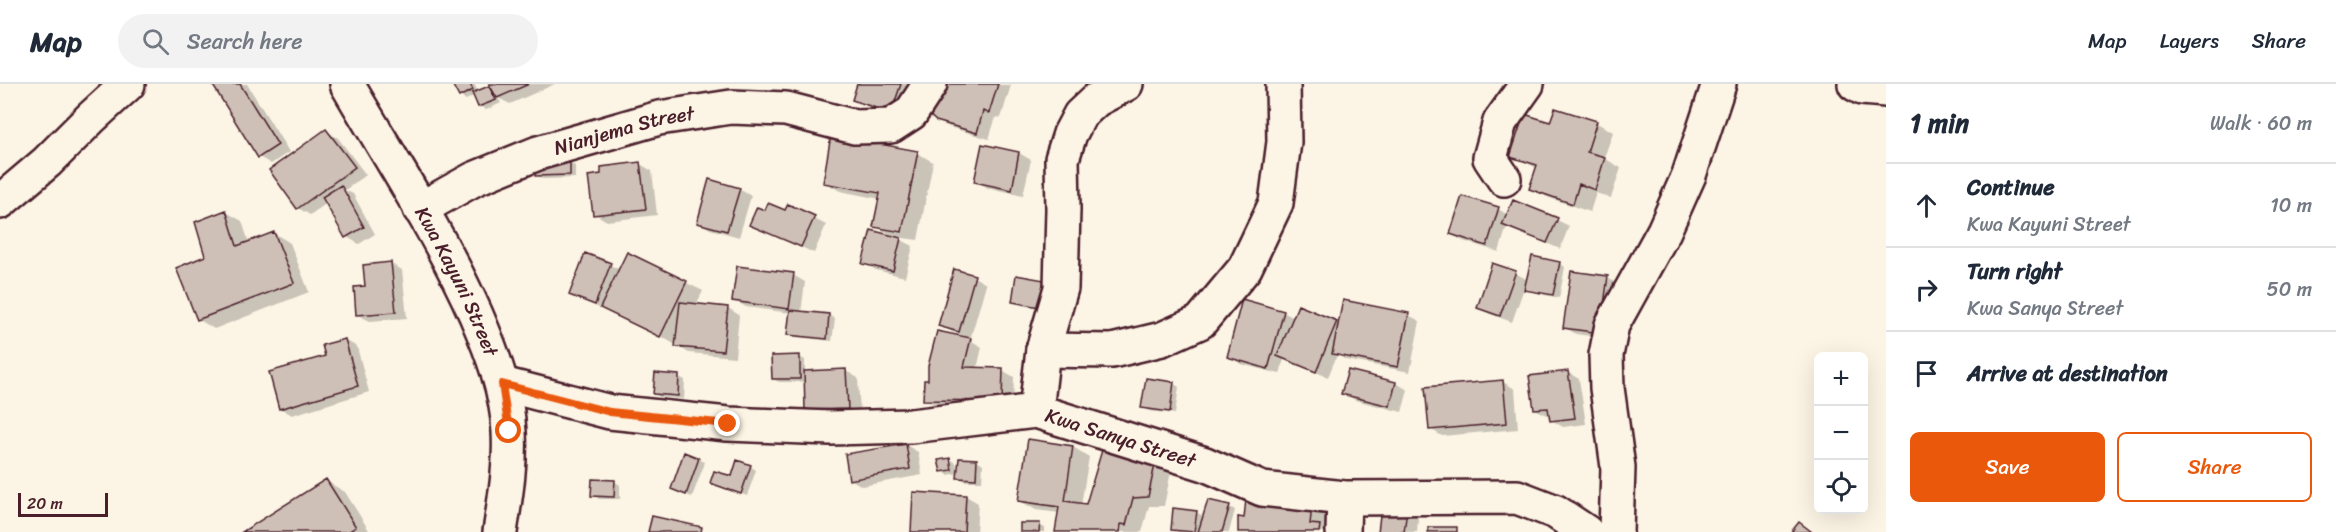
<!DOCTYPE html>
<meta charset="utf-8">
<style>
:root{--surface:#fff;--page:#f2f2f3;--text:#1f2937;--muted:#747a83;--line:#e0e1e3;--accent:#ea580c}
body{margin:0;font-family:Sriracha,sans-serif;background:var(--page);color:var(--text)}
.controls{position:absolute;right:18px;bottom:18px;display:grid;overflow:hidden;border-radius:9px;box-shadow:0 6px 24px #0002}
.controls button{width:54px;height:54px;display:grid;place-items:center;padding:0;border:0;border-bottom:2px solid var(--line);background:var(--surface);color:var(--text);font:30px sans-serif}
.scale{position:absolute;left:18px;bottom:15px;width:90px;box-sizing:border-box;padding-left:6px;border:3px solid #4a1f2b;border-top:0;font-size:16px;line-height:21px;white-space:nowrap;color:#4a1f2b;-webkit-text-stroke:4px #fcf5e5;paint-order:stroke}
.stop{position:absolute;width:18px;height:18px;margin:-14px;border:4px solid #ea580c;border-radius:50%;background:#fff}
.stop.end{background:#ea580c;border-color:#fff;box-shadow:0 2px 6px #0008}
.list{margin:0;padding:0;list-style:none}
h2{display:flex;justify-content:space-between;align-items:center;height:78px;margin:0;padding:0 24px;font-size:26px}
h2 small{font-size:20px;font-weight:400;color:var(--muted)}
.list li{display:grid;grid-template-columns:39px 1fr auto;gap:18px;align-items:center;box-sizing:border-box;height:84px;padding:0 24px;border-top:2px solid var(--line)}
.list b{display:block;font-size:22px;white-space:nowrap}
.list p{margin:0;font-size:20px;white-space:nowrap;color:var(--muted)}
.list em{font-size:20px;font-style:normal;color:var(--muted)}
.actions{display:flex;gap:12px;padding:18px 24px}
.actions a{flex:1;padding:14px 0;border:2px solid var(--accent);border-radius:9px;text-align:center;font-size:21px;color:var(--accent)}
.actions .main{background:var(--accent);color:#fff}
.icon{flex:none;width:33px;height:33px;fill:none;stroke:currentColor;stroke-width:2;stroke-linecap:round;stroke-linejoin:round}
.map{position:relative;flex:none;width:1886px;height:448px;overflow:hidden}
header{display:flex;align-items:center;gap:36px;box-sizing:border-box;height:84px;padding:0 30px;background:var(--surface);border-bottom:2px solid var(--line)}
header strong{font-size:28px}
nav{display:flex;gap:33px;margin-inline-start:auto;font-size:21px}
.search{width:420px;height:54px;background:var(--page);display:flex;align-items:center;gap:15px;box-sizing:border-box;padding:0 21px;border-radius:33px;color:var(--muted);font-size:22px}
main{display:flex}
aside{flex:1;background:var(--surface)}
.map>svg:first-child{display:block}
.shadow{fill:#0003}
.building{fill:#cfc0b7;stroke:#4a1f2b;stroke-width:1.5}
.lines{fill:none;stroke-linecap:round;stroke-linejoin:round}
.minor-casing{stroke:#4a1f2b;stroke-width:38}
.minor{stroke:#fcf5e5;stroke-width:33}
.route{stroke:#ea580c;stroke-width:8}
.labels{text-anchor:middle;stroke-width:4.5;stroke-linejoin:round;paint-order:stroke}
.street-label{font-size:20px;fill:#4a1f2b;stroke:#fcf5e5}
</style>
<header>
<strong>Map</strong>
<div class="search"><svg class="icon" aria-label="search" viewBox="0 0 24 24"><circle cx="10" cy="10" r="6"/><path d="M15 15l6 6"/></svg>Search here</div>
<nav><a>Map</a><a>Layers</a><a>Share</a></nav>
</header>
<main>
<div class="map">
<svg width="1886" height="448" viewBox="0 0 1886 448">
<rect width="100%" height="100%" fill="#fcf5e5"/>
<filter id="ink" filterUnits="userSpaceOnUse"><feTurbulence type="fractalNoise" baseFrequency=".0167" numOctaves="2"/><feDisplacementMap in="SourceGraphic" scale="12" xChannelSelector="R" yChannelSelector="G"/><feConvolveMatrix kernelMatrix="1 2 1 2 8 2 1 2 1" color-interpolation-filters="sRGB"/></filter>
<g filter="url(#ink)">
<path class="shadow" d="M213 0H247L289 68 271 80 259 73Z
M454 0H474L478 8 489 3 495 6 492 0H555L510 20 498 14 501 19 486 26 480 22 475 11 466 16 460 12Z
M859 0H920L908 37 870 24 854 15Z
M937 0 1011 1 1001 34 996 33 989 55 949 43 936 36Z
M1556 26 1597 39 1613 48 1604 74 1621 84 1611 114 1596 109 1590 128 1547 113 1531 104 1537 84 1512 72 1551 40Z
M326 47 338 54 366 91 345 106 353 110 375 150 359 160 347 153 327 119 310 131 298 124Z
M983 62 1019 69 1031 76 1023 111 988 104 976 97Z
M917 69 933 78 918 156 896 153 913 162 905 193 876 186 864 179 893 152 875 142 880 115 840 107 824 98Z
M569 78 575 82V94L542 95 536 91Z
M640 80 652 87 657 131 607 137 595 130 603 91Z
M739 105 751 112 739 153 710 145 698 138Z
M789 122 826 141 814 169 751 140 766 128H786Z
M1498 125 1508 131 1557 136 1569 142 1560 165 1507 142 1499 168 1463 157 1451 150Z
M226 128 242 137 249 159 274 149 290 159 309 208 214 245 198 235 206 173Z
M628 170 703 207 696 221 728 224 739 231 735 273 689 269 654 248 653 250 570 210 610 181 620 186Z
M390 179 402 186 407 234 370 237 358 231Z
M1559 179 1565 183 1559 214 1532 208 1524 204 1512 238 1490 230 1478 224 1515 189 1528 196Z
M793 191 805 198 801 229 829 231 835 235 832 257 795 253 789 250 791 229 746 223 734 216Z
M974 193 986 200 970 256 982 263 977 285 1002 286 1014 293 1013 323 937 322 925 315 930 297 965 255V252L952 248 940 241Z
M1018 193 1051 226 1020 221 1014 217Z
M1607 194 1619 200 1612 255 1576 250 1564 243Z
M1283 228 1294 234 1336 238 1340 240 1408 231 1420 237 1410 288 1346 276 1337 271 1328 293 1284 275 1280 290 1241 280 1229 273Z
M345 256 357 263 369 308 292 331 280 324 326 273Z
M799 273 805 276V289L846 287 858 294 860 331 819 332 807 325 806 298H779L773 295Z
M1349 287 1396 299 1408 306 1402 328 1355 316 1343 309Z
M1567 288 1579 295 1586 340 1563 343 1551 336V331H1547L1535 325Z
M679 293 685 296 684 315 660 313 654 310Z
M1503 298 1515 305 1518 345 1442 352 1430 345Z
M1173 299 1179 303 1175 330 1149 327 1143 323Z
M906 361 918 368 922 391 862 402 850 395Z
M1073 363 1089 373 1081 421 1087 422 1155 378 1171 387 1164 422H1149L1142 448H1057L1060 429 1036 426 1020 417Z
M685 370 705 378 692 413 679 408Z
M950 375 956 379 958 389 948 391 942 387Z
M977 376 983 380 982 397H965L959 393Z
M750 382 756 386 747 412 712 398 733 394Z
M326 397 345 408 370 448H245Z
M614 397 620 401V415H599L593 411Z
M914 410 966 412 978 419 976 448H912Z
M1229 423 1235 426 1229 448H1178L1172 445 1196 428 1204 433Z
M1311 424 1327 433 1326 446 1330 448H1239Z
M1406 427 1418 434 1417 448H1380Z
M1039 441 1045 444V448H1021Z"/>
<path class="building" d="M212 0H240L278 61 258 74Z
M452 0H470L473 6 459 13Z
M489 0H529L497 14Z
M857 0H901L891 29 852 16Z
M936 0H998L989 29 983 27 977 49 936 37 927 29Z
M489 2 496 16 478 23 472 9Z
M1555 24 1597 37 1587 68 1605 73 1595 106 1579 100 1573 120 1529 105 1537 81 1510 73 1524 30 1550 38Z
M326 45 355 83 297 125 269 86Z
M831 51 918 67 902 148 873 143 880 109 823 99Z
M982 60 1019 68 1012 106 974 98Z
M535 77H570V91L535 92Z
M640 78 646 125 593 131 588 92 601 90V83Z
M709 95 740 104 727 147 697 139Z
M341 101 364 143 345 154 322 113Z
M1462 112 1499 123 1487 162 1450 150Z
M1513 116 1558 134 1547 159 1502 141Z
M768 119 785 126 788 120 815 132 801 163 749 141 757 123 765 126Z
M226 126 237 162 274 148 294 199 197 236 176 184 205 172 195 138Z
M871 146 901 154 893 187 862 180Z
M627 168 687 197 660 253 600 224Z
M585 169 611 179 595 221 569 211Z
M1532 172 1560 178 1553 211 1524 206Z
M391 178 396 228 356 231 354 203 365 202 363 181Z
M1492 179 1516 187 1500 232 1477 224Z
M737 182 794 189 789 225 732 217Z
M954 185 975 191 959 248 938 242Z
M1571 187 1608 192 1600 249 1563 244Z
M1016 191 1050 197 1045 224 1012 218Z
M1242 215 1284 227 1268 285 1227 273Z
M1343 216 1409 229 1398 283 1332 270Z
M680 218 728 223 723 267 675 263Z
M1298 221 1337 237 1316 288 1277 272Z
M790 226 829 230 827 255 787 251Z
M937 247 971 254 964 283 1003 284 1002 317 923 316 924 296H928V282Z
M345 255 358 302 279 325 269 288 325 272 322 261Z
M800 271V295H772L771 272Z
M846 285 848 325 805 326 804 287Z
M1348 286 1396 298 1390 322 1341 310Z
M1568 287 1575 334 1550 337 1548 324 1534 325 1529 292Z
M655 289 679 291 678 312 653 310Z
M1146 294 1174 298 1170 328 1141 324Z
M1503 296 1507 339 1429 346 1425 303Z
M1028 355 1073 362 1065 417 1086 420 1102 366 1156 376 1148 413 1133 414 1126 441 1121 440 1120 448H1055L1059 423 1018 417Z
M906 360 910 385 849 396 845 370Z
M684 368 699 374 686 411 671 405Z
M950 374 952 386 941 388 938 376Z
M959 374 977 375 976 395 957 394Z
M737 376 751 381 741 410 710 399 714 387 732 392Z
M326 395 356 443 348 448H242Z
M592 395 615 396 614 413 591 412Z
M913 408 966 411 964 448H911Z
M1246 415 1312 422 1310 440 1320 441 1319 448H1238V433L1244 434Z
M1208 416 1230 421 1222 448H1198Z
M1381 423 1407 426 1404 448H1378Z
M1173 424 1197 427 1194 448 1171 446Z
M652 432 702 443 701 448H648Z
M1799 438 1812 448H1791Z
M1020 439H1040L1039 448H1020Z
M1428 443H1457V448H1428Z"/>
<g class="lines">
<g class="minor-casing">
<g id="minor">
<path id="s1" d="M347 0C391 76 440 150 476 231 492 268 507 307 509 348 511 382 505 415 500 448"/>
<path d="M1855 0 1862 4 1886 6"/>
<path d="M1504 95 1490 74 1500 38 1527 0"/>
<path d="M0 118 47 78 91 34 128 0"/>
<path id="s2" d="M420 125 474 95 538 69 659 34 731 23 786 25 855 43 891 42 911 29 930 0"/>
<path d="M1043 266 1112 267 1162 255 1200 238 1245 184 1276 119 1284 58 1283 0"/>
<path id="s3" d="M502 300 610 328 728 340 830 344 911 342 1036 327 1205 380 1262 405 1344 414 1517 413 1556 428 1586 448"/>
<path d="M1036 327 1043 266 1061 204 1063 125 1062 75 1070 50 1080 31 1096 16 1126 0"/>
<path d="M1343 448 1344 414"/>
<path d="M1616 448 1618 383 1607 304 1606 271 1612 241 1664 147 1689 91 1719 0"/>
</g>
</g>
<use href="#minor" class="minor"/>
</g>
</g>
<g class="lines" filter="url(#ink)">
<path class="route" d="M509 347 502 300 610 328 728 340"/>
</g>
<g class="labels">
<g class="street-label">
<text dy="7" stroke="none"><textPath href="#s2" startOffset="220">Nianjema Street</textPath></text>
<text dy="7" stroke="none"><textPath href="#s1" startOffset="226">Kwa Kayuni Street</textPath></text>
<text dy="7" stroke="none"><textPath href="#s3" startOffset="628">Kwa Sanya Street</textPath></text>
</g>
</g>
</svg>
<div class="controls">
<button>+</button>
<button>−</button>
<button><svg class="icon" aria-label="locate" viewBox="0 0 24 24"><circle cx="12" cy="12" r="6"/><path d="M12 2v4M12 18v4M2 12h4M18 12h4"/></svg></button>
</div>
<div class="scale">20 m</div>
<div class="stop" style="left:509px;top:347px"></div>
<div class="stop end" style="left:728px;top:340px"></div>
</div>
<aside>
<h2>1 min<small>Walk · 60 m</small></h2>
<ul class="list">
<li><svg class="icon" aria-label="ahead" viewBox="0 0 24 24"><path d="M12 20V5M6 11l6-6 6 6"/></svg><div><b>Continue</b><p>Kwa Kayuni Street</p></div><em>10 m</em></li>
<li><svg class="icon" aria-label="right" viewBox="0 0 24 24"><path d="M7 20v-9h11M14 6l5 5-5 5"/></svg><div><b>Turn right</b><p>Kwa Sanya Street</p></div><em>50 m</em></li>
<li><svg class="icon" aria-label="arrive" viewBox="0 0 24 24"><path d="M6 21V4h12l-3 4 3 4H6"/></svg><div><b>Arrive at destination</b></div></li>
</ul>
<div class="actions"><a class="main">Save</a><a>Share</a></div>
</aside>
</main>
